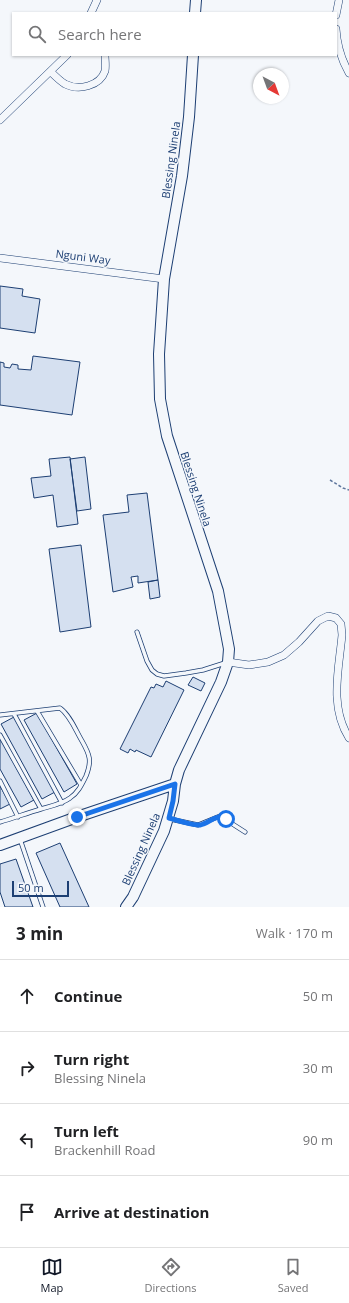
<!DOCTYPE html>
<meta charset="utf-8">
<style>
:root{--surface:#fff;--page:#f6f6f6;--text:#202124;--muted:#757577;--line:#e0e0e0;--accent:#111827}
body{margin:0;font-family:"Open Sans",sans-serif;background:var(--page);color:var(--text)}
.compass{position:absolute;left:253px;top:68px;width:36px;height:36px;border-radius:50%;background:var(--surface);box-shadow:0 1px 3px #0004;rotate:139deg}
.scale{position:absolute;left:12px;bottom:10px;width:57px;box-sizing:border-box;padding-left:4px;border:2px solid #1d3f73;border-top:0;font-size:11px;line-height:14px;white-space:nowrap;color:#1d3f73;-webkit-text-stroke:3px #f4f7fb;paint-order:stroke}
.stop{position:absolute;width:12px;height:12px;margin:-9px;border:3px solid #1a73e8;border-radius:50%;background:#fff}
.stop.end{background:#1a73e8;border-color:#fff;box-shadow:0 1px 4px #0008}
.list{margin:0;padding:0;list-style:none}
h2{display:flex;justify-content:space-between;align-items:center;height:52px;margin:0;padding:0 16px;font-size:17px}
h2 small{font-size:13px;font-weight:400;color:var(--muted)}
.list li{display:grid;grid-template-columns:26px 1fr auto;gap:12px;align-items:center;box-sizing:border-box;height:72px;padding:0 16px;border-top:1px solid var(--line)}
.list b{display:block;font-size:15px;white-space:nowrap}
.list p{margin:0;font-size:13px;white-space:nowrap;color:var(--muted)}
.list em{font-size:13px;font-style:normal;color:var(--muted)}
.icon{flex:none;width:22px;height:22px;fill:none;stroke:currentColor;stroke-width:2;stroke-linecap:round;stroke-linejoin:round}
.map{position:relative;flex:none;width:349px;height:907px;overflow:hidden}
.search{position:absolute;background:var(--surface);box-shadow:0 1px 3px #0004;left:12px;right:12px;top:12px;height:44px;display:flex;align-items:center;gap:10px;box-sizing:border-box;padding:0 14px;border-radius:0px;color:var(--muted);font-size:15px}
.sheet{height:340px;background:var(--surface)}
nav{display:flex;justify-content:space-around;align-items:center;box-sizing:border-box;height:56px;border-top:1px solid var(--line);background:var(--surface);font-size:11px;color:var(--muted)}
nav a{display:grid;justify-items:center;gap:2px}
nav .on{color:var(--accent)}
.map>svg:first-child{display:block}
.building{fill:#d5e0f0;stroke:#1d3f73}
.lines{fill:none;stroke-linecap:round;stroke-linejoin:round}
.lane-casing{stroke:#1d3f73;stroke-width:5}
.street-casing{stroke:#1d3f73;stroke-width:8}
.secondary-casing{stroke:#1d3f73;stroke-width:12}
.path{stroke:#5e769c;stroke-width:1.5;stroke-dasharray:3 2;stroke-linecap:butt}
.lane{stroke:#f4f7fb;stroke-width:3.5}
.street{stroke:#f4f7fb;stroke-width:7}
.secondary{stroke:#f4f7fb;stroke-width:10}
.route{stroke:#1a73e8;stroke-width:5}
.labels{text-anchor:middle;stroke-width:3;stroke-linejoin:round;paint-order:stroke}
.street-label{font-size:11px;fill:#1d3f73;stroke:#f4f7fb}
</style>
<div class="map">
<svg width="349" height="907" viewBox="0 0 349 907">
<rect width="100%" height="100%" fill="#f4f7fb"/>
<path class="building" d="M0 286 23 289 22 296 40 299 35 333 0 328Z
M33 356 80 362 72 415 0 405V362L4 363V367L10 368 12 364 18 365V369L31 370Z
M70 457 78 524 57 527 53 495 34 498 31 478 51 476 49 459Z
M85 457 91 509 77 511 70 459Z
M147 493 158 580 138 583V576L131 577 133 587 113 592 103 515 129 512 127 495Z
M81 545 91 627 60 632 49 549Z
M158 580 160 597 150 599 148 582Z
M193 677 205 683 201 691 188 685Z
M166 681 184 690 151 757 136 750 135 752 130 749 128 753 120 749 151 687 154 688 156 684 163 687Z
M37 713 77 784 64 792 24 720Z
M14 717 55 792 42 799 1 724Z
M0 738 34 800 21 807 0 769Z
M0 786 10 804 0 809Z
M60 843 89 907H60L36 853Z
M16 859 33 907H5L0 892V864Z"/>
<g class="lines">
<g class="lane-casing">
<path id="lane" d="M137 632 147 661 152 670 157 674 164 676 186 673 203 670 225 663
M37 711 81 785
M14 714 62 803
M0 715 60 708C70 715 76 731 82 741 90 755 92 761 86 776 82 784 78 793 70 798 62 804 51 806 41 809 27 813 14 818 0 822
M0 735 41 809
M0 781 18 817
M170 819 198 825 220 816 245 832
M20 839 43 907"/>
</g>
<g class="street-casing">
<path id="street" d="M91 13 97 0
M336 15 339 0
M336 29C337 45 341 59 349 73
M51 72C55 76 60 81 65 84 79 91 100 86 105 71 106 66 105 60 105 55
M0 120 67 55
M0 258 164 279
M228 662 249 665 268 662 284 655 299 642 318 621 328 616 336 618 341 624 342 635C339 669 329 706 349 738"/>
</g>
<g class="secondary-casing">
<path id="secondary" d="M195 13 196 0
M0 845 77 817 175 784
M126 907 133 897 164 831 173 801 175 784 179 770 221 682 228 662 229 649 218 591 167 436 160 399 159 354 164 279 182 176 189 117 193 55"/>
</g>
<path class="path" d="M330 480 343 488 349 490"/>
<use href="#lane" class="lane"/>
<use href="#street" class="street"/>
<use href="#secondary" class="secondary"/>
</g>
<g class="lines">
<path class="route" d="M77 817 175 784 173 801 169 818C176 820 193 826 200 825 210 823 216 813 226 819"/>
</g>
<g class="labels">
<g class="street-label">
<text transform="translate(171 160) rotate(-82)" y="4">Blessing Ninela</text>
<text transform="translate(83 257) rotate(7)" y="4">Nguni Way</text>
<text transform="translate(196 489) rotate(72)" y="4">Blessing Ninela</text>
<text transform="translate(141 849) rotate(-66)" y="4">Blessing Ninela</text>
</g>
</g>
</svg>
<svg class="compass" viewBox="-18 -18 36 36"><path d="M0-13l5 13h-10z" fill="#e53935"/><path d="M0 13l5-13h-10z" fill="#757577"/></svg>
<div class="scale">50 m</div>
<div class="stop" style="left:226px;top:819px"></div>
<div class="stop end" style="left:77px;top:817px"></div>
<div class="search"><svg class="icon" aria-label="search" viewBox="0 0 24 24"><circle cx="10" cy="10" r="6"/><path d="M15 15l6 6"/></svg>Search here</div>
</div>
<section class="sheet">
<h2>3 min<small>Walk · 170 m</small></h2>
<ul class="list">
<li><svg class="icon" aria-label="ahead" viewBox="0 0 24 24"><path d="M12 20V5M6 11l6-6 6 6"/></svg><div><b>Continue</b></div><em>50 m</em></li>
<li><svg class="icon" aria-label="right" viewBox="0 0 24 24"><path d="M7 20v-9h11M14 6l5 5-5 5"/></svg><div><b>Turn right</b><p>Blessing Ninela</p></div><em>30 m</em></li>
<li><svg class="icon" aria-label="left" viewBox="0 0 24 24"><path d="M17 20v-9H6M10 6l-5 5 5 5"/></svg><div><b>Turn left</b><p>Brackenhill Road</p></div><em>90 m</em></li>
<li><svg class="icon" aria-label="arrive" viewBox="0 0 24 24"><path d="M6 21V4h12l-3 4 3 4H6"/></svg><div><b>Arrive at destination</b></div></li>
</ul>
</section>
<nav>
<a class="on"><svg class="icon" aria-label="map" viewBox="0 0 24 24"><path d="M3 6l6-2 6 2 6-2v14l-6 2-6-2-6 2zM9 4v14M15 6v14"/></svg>Map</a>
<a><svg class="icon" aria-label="directions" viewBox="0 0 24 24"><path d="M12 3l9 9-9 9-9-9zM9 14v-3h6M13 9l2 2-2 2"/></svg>Directions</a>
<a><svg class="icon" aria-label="saved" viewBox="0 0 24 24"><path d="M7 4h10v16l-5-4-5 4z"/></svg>Saved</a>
</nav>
